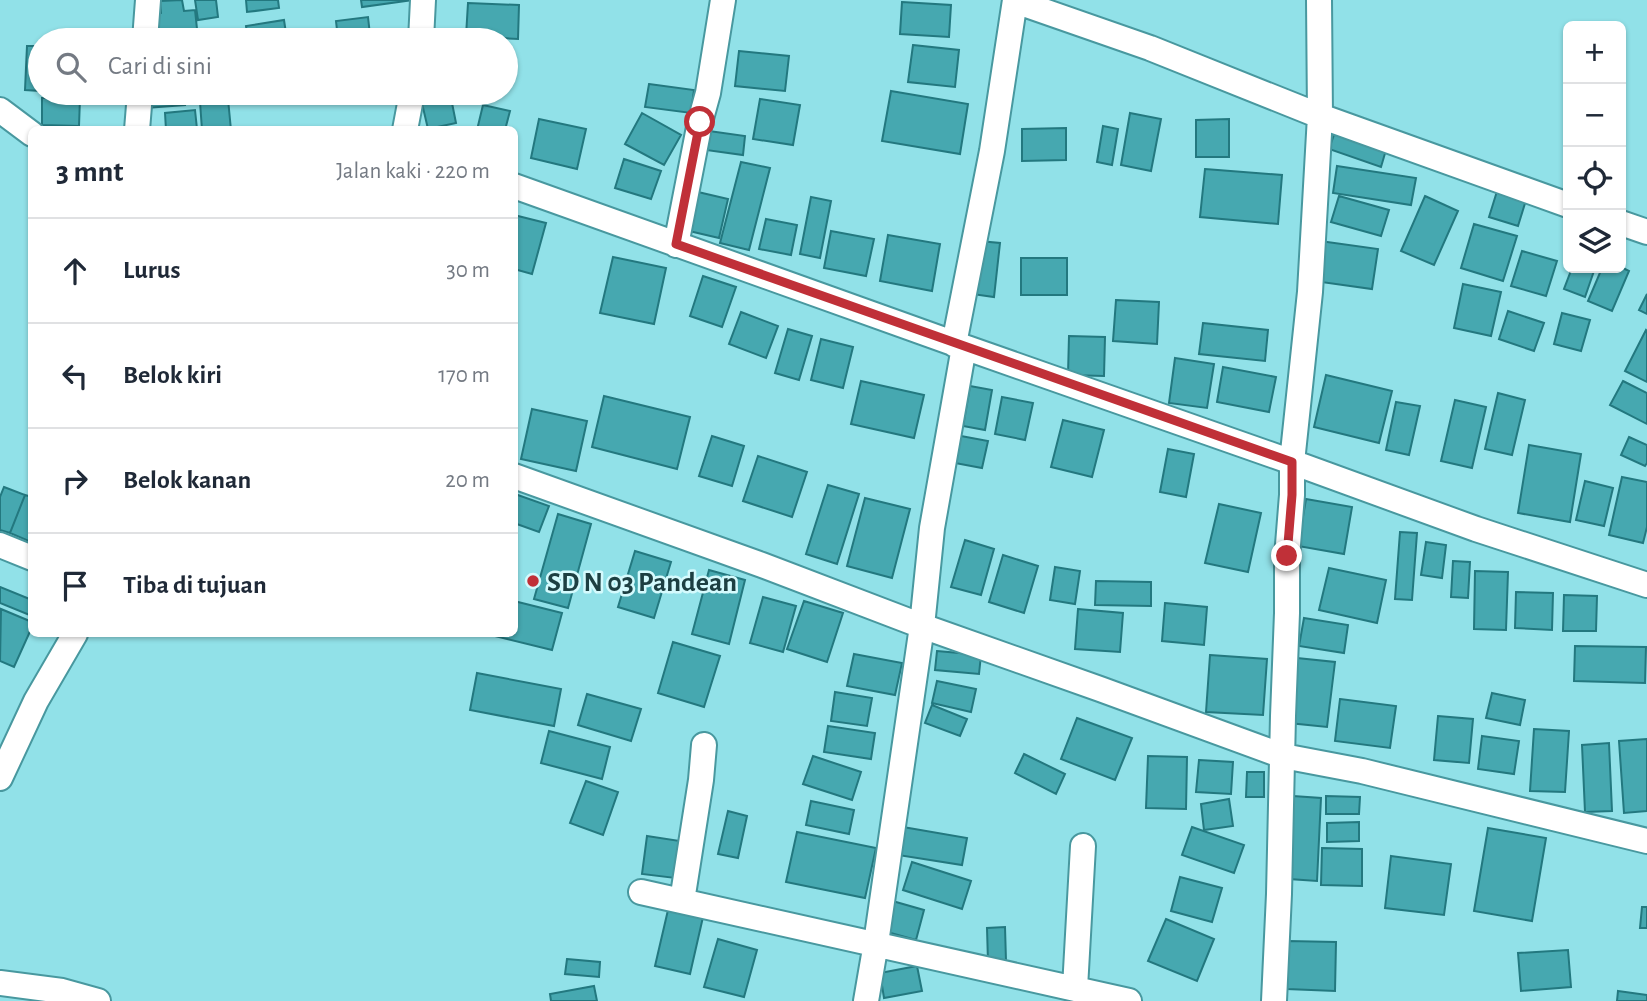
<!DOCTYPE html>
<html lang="id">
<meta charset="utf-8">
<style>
:root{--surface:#fff;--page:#f6f6f7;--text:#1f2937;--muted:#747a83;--line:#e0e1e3}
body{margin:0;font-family:"Alegreya Sans",sans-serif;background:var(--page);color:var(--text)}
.controls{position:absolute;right:21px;top:21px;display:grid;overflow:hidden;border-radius:10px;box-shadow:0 2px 5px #0004}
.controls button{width:63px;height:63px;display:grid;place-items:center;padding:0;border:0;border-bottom:2px solid var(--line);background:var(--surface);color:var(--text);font:35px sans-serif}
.stop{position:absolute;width:21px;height:21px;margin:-16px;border:5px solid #c03038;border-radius:50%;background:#fff}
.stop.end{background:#c03038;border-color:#fff;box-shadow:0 2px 7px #0008}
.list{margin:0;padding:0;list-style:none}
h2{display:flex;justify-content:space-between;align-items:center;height:91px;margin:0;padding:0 28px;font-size:30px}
h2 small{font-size:23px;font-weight:400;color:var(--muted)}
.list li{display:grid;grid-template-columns:46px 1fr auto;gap:21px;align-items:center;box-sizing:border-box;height:105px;padding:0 28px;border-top:2px solid var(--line)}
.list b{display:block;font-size:26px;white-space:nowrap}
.list em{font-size:23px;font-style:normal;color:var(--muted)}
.icon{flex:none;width:38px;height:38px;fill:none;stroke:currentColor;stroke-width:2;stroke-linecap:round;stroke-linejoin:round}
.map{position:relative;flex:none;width:1647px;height:1001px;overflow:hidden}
.search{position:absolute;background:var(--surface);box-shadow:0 2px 5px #0004;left:28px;top:28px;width:490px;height:77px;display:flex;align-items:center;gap:18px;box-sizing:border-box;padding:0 24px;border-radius:38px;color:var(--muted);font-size:26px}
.panel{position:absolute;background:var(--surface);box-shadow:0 2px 5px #0004;left:28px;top:126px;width:490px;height:511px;border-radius:10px}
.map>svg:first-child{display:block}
.building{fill:#46a8b0;stroke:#23787f;stroke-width:2}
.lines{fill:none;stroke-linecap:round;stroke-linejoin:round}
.street-casing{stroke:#48989f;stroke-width:28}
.street{stroke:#fff;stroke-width:24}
.route{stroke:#c03038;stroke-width:9}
.poi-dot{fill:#c03038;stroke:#d4fafd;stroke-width:2.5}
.labels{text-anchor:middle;stroke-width:5;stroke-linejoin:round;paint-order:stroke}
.poi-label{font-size:28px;font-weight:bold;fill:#1d3f42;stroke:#d4fafd;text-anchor:start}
</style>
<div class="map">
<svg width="1647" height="1001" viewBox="0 0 1647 1001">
<rect width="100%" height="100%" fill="#91e1e8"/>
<path class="building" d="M182 0 184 11 195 10 197 29 151 35 149 15 161 13 160 1Z
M195 0H216L218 17 198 20Z
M246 0H278L279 8 247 12Z
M361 0H413L362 7Z
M902 2 951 5 949 37 900 34Z
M468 3 519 5 518 39 466 36Z
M368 17 370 35 338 39 336 21Z
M284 20 287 40H248L246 26Z
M913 45 959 50 955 87 908 82Z
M27 46H40V91L25 90Z
M739 51 789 56 785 91 735 86Z
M506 52H513L512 81H506Z
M649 84 694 90 691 113 645 107Z
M891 91 968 104 960 154 882 141Z
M145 93H184L185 105 146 108Z
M246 93H278L279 99 247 103Z
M450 93 456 123 428 129 421 99Z
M42 98H80L79 126 42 125Z
M228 99 231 130H202L200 102Z
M760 99 800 105 793 145 753 139Z
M483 105 510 111 505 130H477Z
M195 110 197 129 166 130 165 113Z
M642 113 681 135 664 165 625 144Z
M1130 113 1161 119 1151 171 1121 165Z
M539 119 586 129 577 169 531 158Z
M1229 119V157H1196V120Z
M1103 126 1118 129 1112 165 1097 162Z
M1066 128V160L1022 161V129Z
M709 131 745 136 743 155 706 150Z
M1335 132 1386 150 1381 167 1329 149Z
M624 159 661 171 651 199 615 188Z
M741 162 770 168 749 250 720 243Z
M1337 166 1416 178 1411 205 1333 193Z
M1205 169 1282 175 1278 224 1200 217Z
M1498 188 1527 197 1518 226 1489 217Z
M698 192 728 199 719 238 689 231Z
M1339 196 1389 210 1381 236 1331 222Z
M1425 196 1458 211 1434 265 1401 251Z
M811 197 831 201 820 258 800 254Z
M514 215 546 223 532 274 514 269Z
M766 219 797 225 791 255 759 249Z
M1474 224 1517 236 1503 281 1461 268Z
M831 231 874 239 866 276 824 268Z
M888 235 940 244 932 291 880 281Z
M979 241 1000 243 994 297 972 294Z
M1320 241 1378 249 1372 289 1314 281Z
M1522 251 1557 261 1546 296 1511 286Z
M613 257 666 268 654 324 600 313Z
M1021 258H1067V295H1021Z
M1621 267 1629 271 1612 311 1588 301 1602 268Z
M1572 268H1595L1585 297 1564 289Z
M703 276 736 287 722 327 690 316Z
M1463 284 1501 292 1491 336 1454 328Z
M1647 294V314L1639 310Z
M1116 300 1159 302 1157 344 1113 341Z
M1508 311 1544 323 1534 351 1499 339Z
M741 312 778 326 766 358 729 344Z
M1562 313 1590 320 1581 351 1554 344Z
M1203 323 1268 330 1265 361 1199 354Z
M788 329 812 336 799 380 775 373Z
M1646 330 1647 331V382L1625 371Z
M1069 336 1105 337 1104 376 1068 375Z
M821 339 853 347 843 388 811 380Z
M1175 358 1214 364 1207 408 1169 403Z
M1223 367 1276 377 1269 412 1217 402Z
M1326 375 1392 391 1379 443 1314 427Z
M861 381 924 395 914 438 851 424Z
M1623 381 1647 393V424L1610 405Z
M970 386 992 390 985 430 963 426Z
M1498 393 1525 400 1512 455 1485 449Z
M604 396 690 417 677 469 592 447Z
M1002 397 1033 403 1025 440 995 434Z
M1455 400 1486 407 1472 468 1441 461Z
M1396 402 1420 406 1409 455 1386 450Z
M532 409 587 421 576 471 521 459Z
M1063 420 1104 430 1092 477 1051 467Z
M712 436 744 446 732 486 699 476Z
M961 436 988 441 982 468 955 463Z
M1629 437 1647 445V463L1645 466 1621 455Z
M1529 445 1581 454 1570 522 1518 513Z
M1168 449 1194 454 1186 497 1160 492Z
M758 456 807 472 792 517 743 501Z
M1622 477 1647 482V527L1643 543 1609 535Z
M1585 481 1613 488 1604 526 1576 520Z
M828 485 859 494 837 564 806 554Z
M4 487 25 495 10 533 0 530V497Z
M515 494 549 506 539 532 514 523Z
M25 495 32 497 31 542 10 533Z
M865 498 910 509 892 578 847 566Z
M1306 499 1352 507 1344 554 1298 546Z
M1219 504 1261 513 1248 572 1205 563Z
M558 514 591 524 568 608 534 599Z
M1400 532 1417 533 1412 600 1395 599Z
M965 540 994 549 981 595 951 587Z
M1426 542 1446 545 1442 578 1421 575Z
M635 551 671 562 654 618 618 607Z
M1003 555 1038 566 1024 613 989 602Z
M1453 561 1470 562 1468 598 1451 597Z
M1055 567 1080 571 1075 604 1050 600Z
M1329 568 1386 580 1377 623 1319 610Z
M709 570 745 580 729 644 692 634Z
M1475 571 1508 572 1506 630 1474 629Z
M1096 581 1151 582V606L1095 605Z
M0 587 32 600V616L0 603Z
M1516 592 1553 593 1552 630 1515 628Z
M1564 595 1597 596 1596 631H1563Z
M763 597 796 606 783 652 750 643Z
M514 601 562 613 552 650 487 634H514Z
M804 601 843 613 827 662 787 649Z
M1165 603 1207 607 1204 645 1162 641Z
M1 609 32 622V627L14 667 0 661Z
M1078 609 1123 613 1120 652 1075 649Z
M1304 618 1348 625 1344 653 1299 646Z
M673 642 720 656 704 707 658 693Z
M1575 646 1646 647 1645 683 1574 681Z
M937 651 981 655 979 674 935 670Z
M854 654 902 663 895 695 847 686Z
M1210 655 1267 659 1263 715 1206 712Z
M1297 658 1335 662 1327 727 1289 723Z
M477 673 561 689 554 726 470 710Z
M937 681 976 689 971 712 932 703Z
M835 692 872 698 867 726 831 721Z
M1492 693 1525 700 1520 725 1486 718Z
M587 694 641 709 631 741 578 725Z
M1340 699 1396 706 1390 748 1335 741Z
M932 705 967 719 960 736 925 723Z
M1438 716 1473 719 1469 763 1434 760Z
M1077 718 1132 738 1115 780 1061 759Z
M828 726 875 733 871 759 824 752Z
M1534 729 1569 731 1565 792 1530 791Z
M549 731 610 747 602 779 541 763Z
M1482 736 1519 741 1514 774 1478 769Z
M1647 739V811L1624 813 1619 741Z
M1609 743 1612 811 1585 812 1582 745Z
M1024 754 1065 774 1056 794 1015 773Z
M813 756 861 772 852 800 803 784Z
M1148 756 1187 757 1186 809 1146 808Z
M1199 760 1233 762 1231 794 1196 792Z
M1247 772H1264V797H1246Z
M586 781 618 792 603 835 570 823Z
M1293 796 1321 798 1317 881 1289 879Z
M1326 796 1360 797 1359 814H1326Z
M1229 799 1233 826 1204 830 1201 804Z
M811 801 854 810 849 834 806 825Z
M728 811 747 816 738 858 718 854Z
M1359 822V841L1327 842V823Z
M903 827 967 838 962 865 898 855Z
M1192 827 1244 845 1234 873 1182 855Z
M1488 828 1546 838 1532 921 1474 911Z
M797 832 876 848 865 898 786 882Z
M647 836 680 841 675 878 642 874Z
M1322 848 1362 849V886L1321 885Z
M1391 856 1451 864 1444 915 1385 908Z
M912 862 971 881 962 909 903 890Z
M1180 877 1222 888 1212 922 1171 911Z
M889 900 924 910 916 940 880 930Z
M1642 907H1647V928H1640Z
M668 910 703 917 690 974 655 966Z
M1166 919 1214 939 1197 981 1148 961Z
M1005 927 1006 961 988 962 987 928Z
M718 939 757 950 744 997 704 987Z
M1288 941 1336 942 1335 991 1287 989Z
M1568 950 1571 987 1521 991 1518 953Z
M567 959 600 962 599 977 565 974Z
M917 966 922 991 884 998 880 973Z
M594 986 597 1001H551L550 994Z
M1618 991 1647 995V1001H1617Z"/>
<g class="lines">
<g class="street-casing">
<path id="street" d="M1015 1 1150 48 1320 116 1568 205
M145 40 148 0
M421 40 423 0
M0 110 32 134
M137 130 140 93
M405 130 412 93
M514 186 964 347 1292 462 1476 529 1647 585
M1621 223 1647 232
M676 245 700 122 708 93 723 0
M954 344 992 151 1015 0
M514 476 762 565 922 626 1100 689 1283 756 1362 771 1647 841
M0 545 32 558
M0 778 36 701 75 634
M641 892 1129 1001
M682 901 701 780 704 745
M0 983 62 991 98 1001
M1075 988 1083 846
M866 1001 876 943 922 626 932 528 964 347
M1274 1001 1279 894 1283 716 1287 613V557L1292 495V462L1310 292 1320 116 1319 0"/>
</g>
<use href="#street" class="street"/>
</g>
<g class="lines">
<path class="route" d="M700 122 676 244 1292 462V495L1287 556"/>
</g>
<circle class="poi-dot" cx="533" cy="581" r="7"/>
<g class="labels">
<g class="poi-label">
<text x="547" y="591">SD N 03 Pandean</text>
</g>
</g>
</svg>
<div class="controls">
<button>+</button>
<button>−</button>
<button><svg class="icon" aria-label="locate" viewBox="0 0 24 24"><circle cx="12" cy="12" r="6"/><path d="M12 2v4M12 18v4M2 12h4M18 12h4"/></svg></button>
<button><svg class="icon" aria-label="layers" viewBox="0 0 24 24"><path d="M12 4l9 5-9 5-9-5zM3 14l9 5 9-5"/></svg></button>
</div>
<div class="stop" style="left:700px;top:122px"></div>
<div class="stop end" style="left:1287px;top:556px"></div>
<div class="search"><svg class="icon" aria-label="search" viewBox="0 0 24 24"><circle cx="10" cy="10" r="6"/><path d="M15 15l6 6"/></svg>Cari di sini</div>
<section class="panel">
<h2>3 mnt<small>Jalan kaki · 220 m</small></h2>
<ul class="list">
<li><svg class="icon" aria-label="ahead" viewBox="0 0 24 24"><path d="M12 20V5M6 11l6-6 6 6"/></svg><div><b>Lurus</b></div><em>30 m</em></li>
<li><svg class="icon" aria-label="left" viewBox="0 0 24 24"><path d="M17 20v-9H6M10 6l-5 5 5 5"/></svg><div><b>Belok kiri</b></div><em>170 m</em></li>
<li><svg class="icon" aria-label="right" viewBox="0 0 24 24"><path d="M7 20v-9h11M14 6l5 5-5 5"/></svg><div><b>Belok kanan</b></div><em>20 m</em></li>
<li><svg class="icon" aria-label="arrive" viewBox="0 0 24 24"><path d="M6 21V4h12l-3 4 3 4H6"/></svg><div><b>Tiba di tujuan</b></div></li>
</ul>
</section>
</div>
